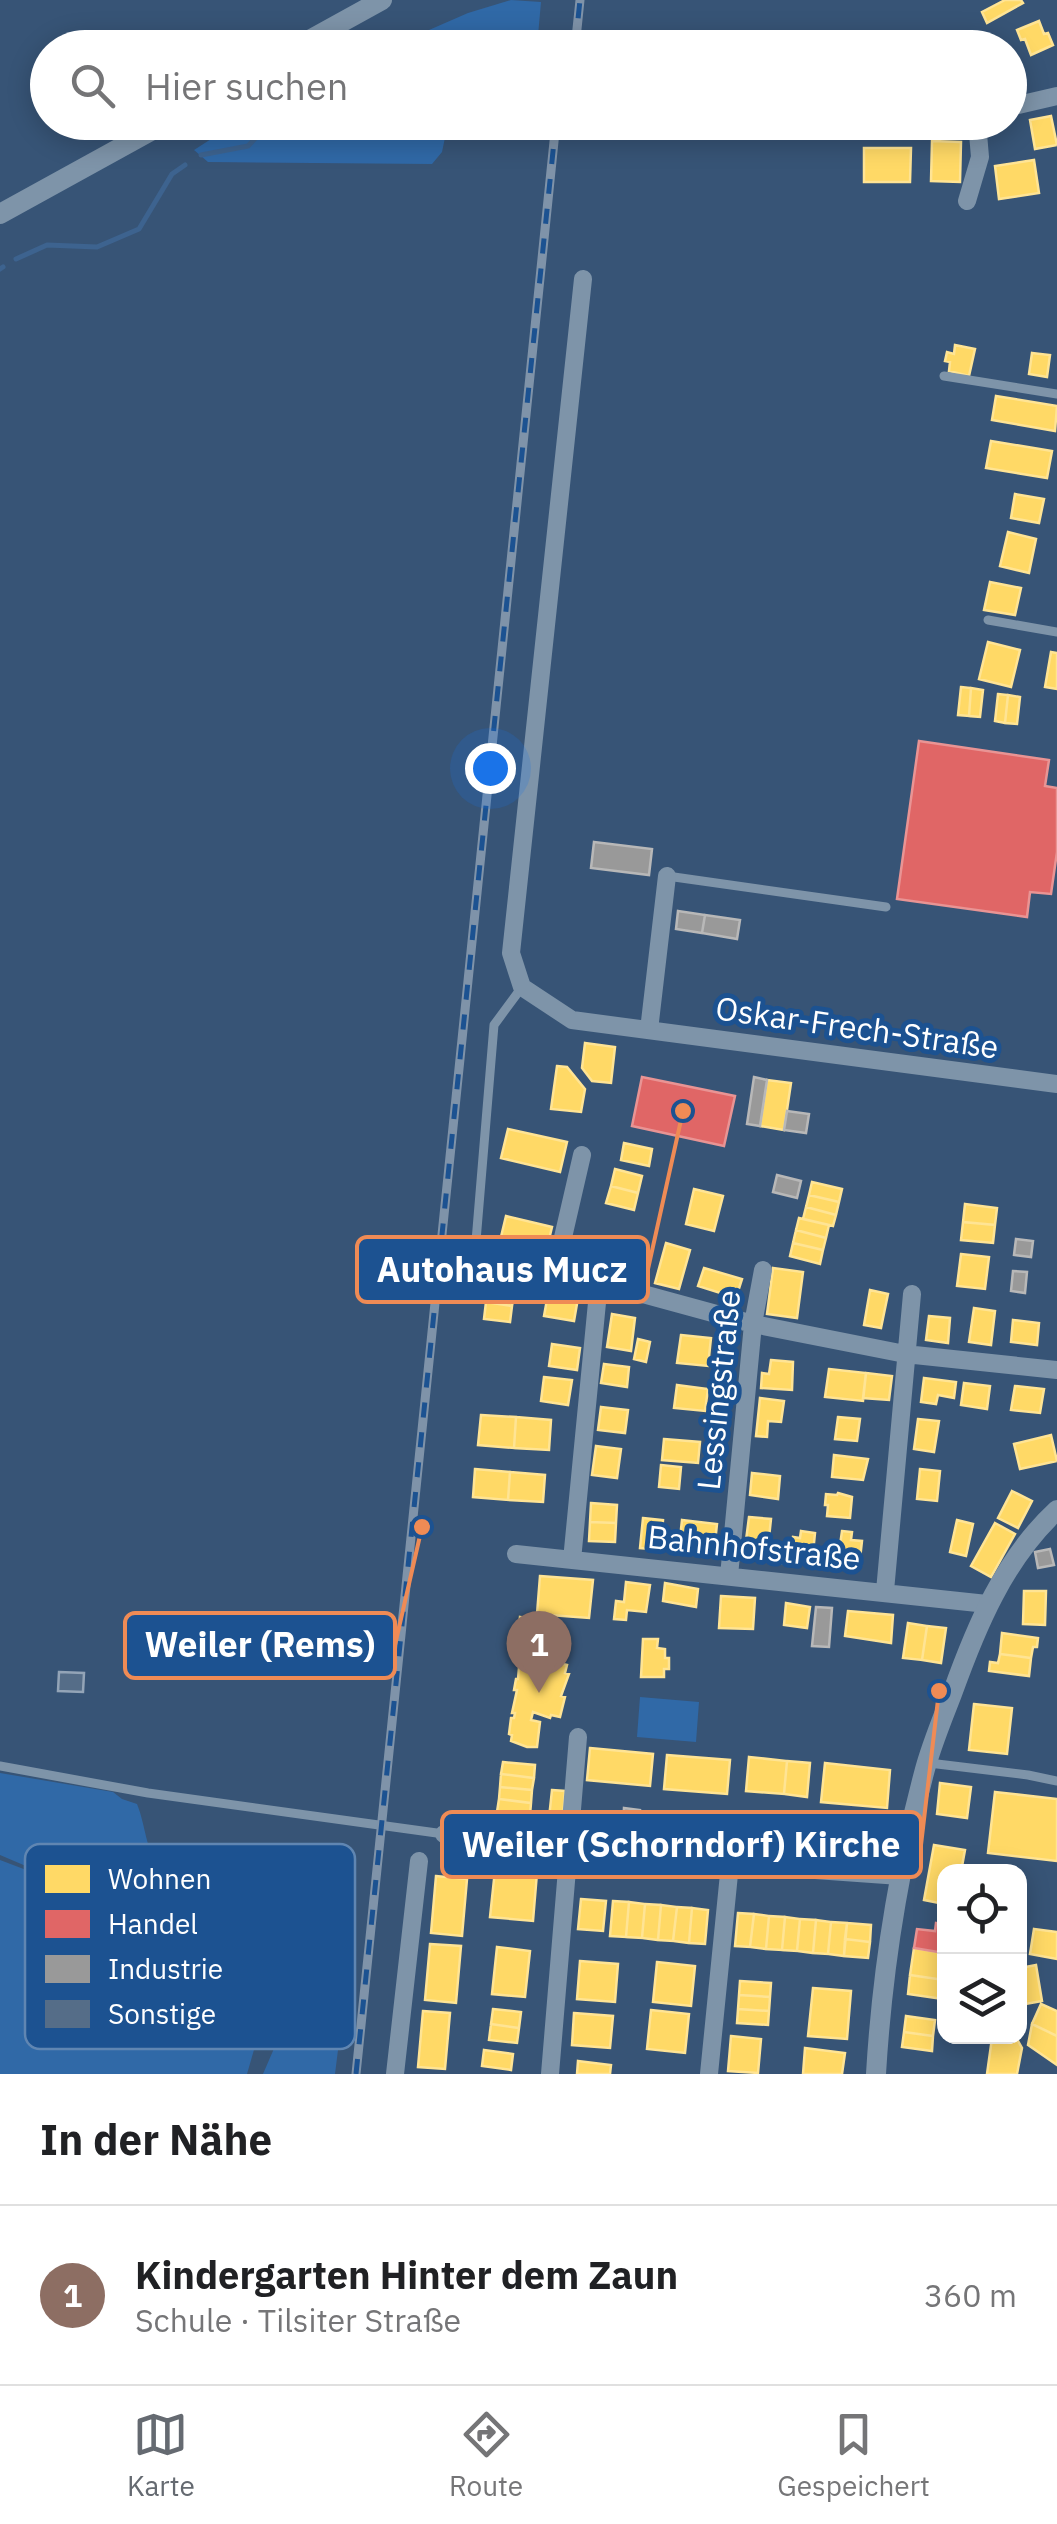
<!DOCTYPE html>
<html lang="de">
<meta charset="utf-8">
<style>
:root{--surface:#fff;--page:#f6f6f6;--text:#202124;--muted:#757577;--line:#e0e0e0;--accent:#656a71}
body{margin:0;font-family:"IBM Plex Sans",sans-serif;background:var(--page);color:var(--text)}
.controls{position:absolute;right:30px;bottom:30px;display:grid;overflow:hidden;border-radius:20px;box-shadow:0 5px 25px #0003}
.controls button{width:90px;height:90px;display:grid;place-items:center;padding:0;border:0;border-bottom:2px solid var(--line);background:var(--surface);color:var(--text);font:50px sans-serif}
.you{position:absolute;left:490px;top:768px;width:35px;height:35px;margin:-25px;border:8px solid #fff;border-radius:50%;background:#1a73e8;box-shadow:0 0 0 15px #1a73e833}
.badge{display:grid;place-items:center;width:65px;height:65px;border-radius:50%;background:var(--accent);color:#fff;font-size:32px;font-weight:700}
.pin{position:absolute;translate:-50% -82px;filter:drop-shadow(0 2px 5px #0008)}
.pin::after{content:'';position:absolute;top:52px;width:35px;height:30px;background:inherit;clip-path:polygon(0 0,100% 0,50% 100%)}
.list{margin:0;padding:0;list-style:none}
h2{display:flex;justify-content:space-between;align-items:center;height:130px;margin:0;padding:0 40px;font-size:42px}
h2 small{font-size:32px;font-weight:400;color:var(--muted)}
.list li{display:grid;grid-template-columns:65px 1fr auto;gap:30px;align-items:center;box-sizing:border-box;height:180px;padding:0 40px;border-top:2px solid var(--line)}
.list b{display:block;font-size:38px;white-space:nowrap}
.list p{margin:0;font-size:32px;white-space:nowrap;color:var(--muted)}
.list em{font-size:32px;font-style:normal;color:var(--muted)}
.icon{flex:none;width:55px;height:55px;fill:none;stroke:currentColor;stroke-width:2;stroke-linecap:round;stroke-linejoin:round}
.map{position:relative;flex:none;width:1057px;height:2074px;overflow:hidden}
.search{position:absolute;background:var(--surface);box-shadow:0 5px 25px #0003;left:30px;right:30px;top:30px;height:110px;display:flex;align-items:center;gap:25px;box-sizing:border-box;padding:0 35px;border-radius:55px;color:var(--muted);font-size:38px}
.sheet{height:310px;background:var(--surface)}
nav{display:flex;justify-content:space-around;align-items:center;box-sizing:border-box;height:140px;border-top:2px solid var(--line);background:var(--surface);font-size:28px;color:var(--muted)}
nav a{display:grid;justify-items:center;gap:5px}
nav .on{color:var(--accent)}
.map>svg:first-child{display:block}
.green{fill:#3069a7}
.homes{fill:#ffd966;stroke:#ffe494;stroke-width:2.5}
.shops{fill:#e06666;stroke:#e99494;stroke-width:2.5}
.industry{fill:#999;stroke:#b8b8b8;stroke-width:2.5}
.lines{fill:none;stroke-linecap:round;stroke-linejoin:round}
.stream{stroke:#3d638f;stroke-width:5}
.building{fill:#556d88;stroke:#93a4b7;stroke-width:2.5}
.service{stroke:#7e94a9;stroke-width:9}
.minor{stroke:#7e94a9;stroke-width:18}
.tertiary{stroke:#7e94a9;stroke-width:20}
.rail-casing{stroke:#7f93a9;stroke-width:9}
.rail{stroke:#1c5291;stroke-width:5;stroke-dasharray:15;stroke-linecap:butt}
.labels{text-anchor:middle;stroke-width:10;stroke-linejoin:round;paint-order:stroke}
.street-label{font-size:32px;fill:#fff;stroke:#1c5291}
.key{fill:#1c5291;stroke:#6086b2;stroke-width:2.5}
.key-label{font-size:28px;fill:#fff}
.leader{fill:none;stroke:#ef8b55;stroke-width:4}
.callout-dot{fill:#ef8b55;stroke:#1c5291;stroke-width:4}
.callout{fill:#1c5291;stroke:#ef8b55;stroke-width:4}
.callout-label{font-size:35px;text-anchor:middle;font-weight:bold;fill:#fff}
</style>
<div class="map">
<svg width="1057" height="2074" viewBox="0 0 1057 2074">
<rect width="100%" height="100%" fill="#375476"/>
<path class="green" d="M511 0 541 2 537 47H390L468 13Z
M236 123V122L448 123 442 152 432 164 208 162 194 150Z
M640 1697 699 1702 696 1742 637 1737Z
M0 1773 113 1792 122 1799 137 1804C146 1826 145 1849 160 1869 182 1900 285 1931 323 1943L337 1957C329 1970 321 1973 306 1973L217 1948 277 1970 247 2074H0V1860L113 1903 0 1855Z
M298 1993 342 2018 335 2074H263Z"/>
<path class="homes" d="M1005 0H1021L1023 3 987 23 982 12Z
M1039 21 1044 34 1048 33 1053 45 1031 55 1025 39 1021 40 1017 30Z
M1051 116 1057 145 1035 149 1030 120Z
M932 141 961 142 960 182 931 181Z
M864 148H911L910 182H864Z
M1034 160 1039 193 999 199 995 166Z
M955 345 975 349 969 376 949 371 950 362 945 361 947 352 954 354Z
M1032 353 1050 355 1047 377 1029 374Z
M996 396 1057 406 1055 431 992 420Z
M991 441 1052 451 1047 478 986 468Z
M1015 494 1044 499 1039 523 1011 518Z
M1008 532 1036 539 1029 573 1000 566Z
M990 582 1021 588 1015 615 984 610Z
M988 642 1020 650 1011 687 979 679Z
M1051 652 1057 653V689L1045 687Z
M961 687 971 688 969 716 958 715Z
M971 688 983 690 980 717 969 716Z
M998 694 1008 695 1005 723 995 721Z
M1008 695 1020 697 1017 724 1005 723Z
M585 1043 615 1047 611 1083 592 1081 582 1068Z
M557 1066 567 1067 585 1089 581 1112 551 1109Z
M767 1080 791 1083 784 1130 760 1126Z
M508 1129 567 1142 560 1172 501 1158Z
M624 1143 652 1149 649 1166 621 1160Z
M615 1169 642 1176 638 1193 611 1186Z
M812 1182 842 1189 839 1202 809 1195Z
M611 1186 638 1193 634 1210 606 1203Z
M694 1189 723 1196 714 1231 686 1224Z
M809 1195 839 1202 836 1215 806 1207Z
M965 1204 997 1208 995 1225 963 1222Z
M806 1207 836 1215 833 1226 803 1219Z
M506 1216 552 1227 546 1252 500 1241Z
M799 1218 829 1225 826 1238 796 1230Z
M963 1222 995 1225 993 1243 961 1240Z
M796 1230 826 1238 823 1250 793 1243Z
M666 1243 690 1250 679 1289 655 1283Z
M793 1243 823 1250 820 1264 790 1256Z
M961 1254 989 1257 985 1289 957 1286Z
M704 1268 742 1279 736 1298 698 1286Z
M773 1268 803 1272 797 1318 767 1314Z
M488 1286 515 1289 512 1306 486 1302Z
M870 1290 888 1294 881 1328 864 1325Z
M548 1294 578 1298 574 1321 544 1316Z
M486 1302 512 1306 510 1322 484 1319Z
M974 1308 995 1311 991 1345 969 1342Z
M612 1314 635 1318 631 1351 607 1347Z
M929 1316 950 1318 948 1343 926 1340Z
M1013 1320 1039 1323 1037 1345 1011 1342Z
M681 1335 711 1338 708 1366 677 1363Z
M638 1339 650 1342 646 1362 634 1359Z
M552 1344 580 1348 577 1370 549 1366Z
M771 1360 793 1362 792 1390 761 1388 762 1373 769 1374Z
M604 1364 629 1367 627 1387 601 1383Z
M829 1369 866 1373 863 1401 825 1397Z
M866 1373 892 1376 889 1400 863 1398Z
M544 1377 572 1380 568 1405 541 1401Z
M924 1378 956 1382 954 1398 938 1395 936 1404 921 1402Z
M964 1383 990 1386 987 1409 961 1405Z
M677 1385 708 1389 705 1411 674 1408Z
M1015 1386 1044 1389 1040 1413 1011 1410Z
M760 1398 784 1401 781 1422 768 1421 767 1437 756 1436Z
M601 1407 628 1410 625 1433 598 1430Z
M481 1415 516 1417 514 1448 478 1445Z
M516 1417 551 1420 549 1450 514 1448Z
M838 1417 860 1419 857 1441 835 1439Z
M918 1419 939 1421 934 1452 914 1449Z
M1051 1435 1057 1461 1020 1469 1014 1444Z
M664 1439 700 1442 698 1463 662 1460Z
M596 1446 621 1449 617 1478 592 1475Z
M834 1455 868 1459 863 1480 832 1477Z
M661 1465 681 1467 679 1489 659 1487Z
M475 1469 510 1472 508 1500 473 1497Z
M920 1469 940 1471 937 1501 917 1499Z
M510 1472 545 1475 543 1502 508 1500Z
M752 1473 780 1476 778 1499 750 1495Z
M1012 1491 1032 1501 1018 1528 998 1518Z
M838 1493 852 1497 850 1518 827 1516 828 1505H825L826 1494 837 1495Z
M591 1503 617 1505 616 1523 590 1522Z
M749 1517 771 1519 768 1547 784 1550 782 1563 765 1561V1558L744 1556Z
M643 1518 663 1520 661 1550 640 1548Z
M682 1520 717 1524 714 1552 679 1547Z
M957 1520 973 1524 966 1556 950 1552Z
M590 1522 616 1523 615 1542 589 1541Z
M995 1523 1015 1534 991 1577 971 1566Z
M801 1531 815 1533 812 1563 790 1561 793 1537 800 1538Z
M842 1531 852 1532 851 1540 862 1541 859 1568 837 1566Z
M540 1576 593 1580 589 1618 537 1614Z
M626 1582 650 1585 646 1612 627 1610 626 1620 614 1619 616 1601 624 1602Z
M665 1583 698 1589 696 1607 663 1601Z
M1024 1591H1046L1045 1625 1023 1624Z
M721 1596 755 1598 753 1629 719 1628Z
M786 1603 810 1607 807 1628 784 1625Z
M848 1611 893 1615 891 1643 845 1636Z
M520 1617 547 1620 544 1646 517 1643Z
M908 1623 927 1626 922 1660 903 1658Z
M927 1626 946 1628 941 1663 922 1660Z
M1002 1633 1038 1638 1037 1647H1033L1031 1658 1000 1654Z
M643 1639H658L657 1648 665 1649V1658H669V1669H664V1677H641Z
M521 1644 541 1646 538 1662 546 1663 547 1660 567 1665 565 1673 569 1674 561 1696 565 1697 560 1717 551 1715 550 1718 533 1712 531 1720 540 1722 537 1747H527L511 1741 512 1735 509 1734 511 1718H514L515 1713H512L517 1690H514L516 1679H518Z
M1000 1654 1031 1658 1029 1676 989 1671 990 1662 998 1663Z
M974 1704 1012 1708 1007 1754 969 1750Z
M590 1748 653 1754 650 1786 587 1780Z
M667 1755 730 1760 727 1794 664 1789Z
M749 1757 787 1761 784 1794 746 1791Z
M787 1761 810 1763 807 1797 784 1794Z
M503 1762 535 1765 534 1778 501 1774Z
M825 1763 890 1770 887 1808 821 1802Z
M501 1774 534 1778 532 1790 500 1787Z
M940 1783 971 1787 967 1818 937 1814Z
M500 1787 532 1790 531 1803 499 1799Z
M552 1790 565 1791 563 1819 549 1818Z
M995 1792 1057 1799V1861L988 1853Z
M499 1799 531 1803 530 1815 497 1812Z
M934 1845 965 1850 961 1872H944V1904L924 1900Z
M495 1870 537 1873 533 1921 490 1917Z
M436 1876 467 1879 462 1936 431 1933Z
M581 1899 606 1901 603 1931 578 1929Z
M613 1901 629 1902 626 1937 610 1936Z
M629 1902 645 1904 642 1938 626 1937Z
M645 1904 661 1905 658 1940 642 1938Z
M661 1905 677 1907 673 1941 658 1940Z
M677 1907 692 1908 689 1943 673 1941Z
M692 1908 708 1910 705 1944 689 1943Z
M738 1913 754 1914 750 1947 735 1946Z
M754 1914 769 1916 766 1949 750 1947Z
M769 1916 785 1917 782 1950 766 1949Z
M785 1917 800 1919 797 1951 782 1950Z
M800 1919 816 1920 813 1953 797 1951Z
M816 1920 831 1922 828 1954 813 1953Z
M831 1922 847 1923 844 1956 828 1954Z
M847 1923 871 1925 870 1942 845 1939Z
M1034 1929 1057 1932V1959L1030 1954Z
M845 1939 870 1942 868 1958 844 1956Z
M430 1944 461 1946 456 2003 425 2000Z
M497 1947 530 1951 525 1997 492 1994Z
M914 1948 944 1953V1980L910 1975Z
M580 1961 618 1964 615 2002 577 1999Z
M657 1962 695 1966 691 2006 653 2002Z
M1036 1965 1042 2001 1020 2005V1968Z
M910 1975 944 1980 943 1999 908 1994Z
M740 1981 771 1983 770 1997 739 1995Z
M813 1988 851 1991 847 2039 808 2036Z
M739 1995 770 1997 769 2011 738 2009Z
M1041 2004 1057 2011V2036L1032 2024Z
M493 2009 521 2012 519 2028 491 2024Z
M738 2009 769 2011 768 2025 737 2023Z
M651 2010 689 2014 685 2053 647 2049Z
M423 2011 450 2013 445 2069 418 2067Z
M574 2013 613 2016 610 2048 572 2045Z
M906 2016 935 2020 933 2036 904 2032Z
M491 2024 519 2028 517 2043 489 2040Z
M1032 2024 1057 2036V2065L1028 2045Z
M904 2032 933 2036 932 2051 902 2047Z
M731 2036 761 2039 758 2073 728 2071Z
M992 2038 1018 2041 1022 2048 1017 2074H987Z
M805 2048 845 2053 842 2074H803Z
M484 2050 513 2054 511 2070 482 2066Z
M578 2061 611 2065 610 2074H577Z"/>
<path class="shops" d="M919 741 1049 760 1045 786 1057 788V852L1051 894 1030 892 1027 917 897 899Z
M642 1077 735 1096 724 1146 632 1126Z
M936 1923 944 1925V1953L914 1948 917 1929 935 1931Z"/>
<path class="industry" d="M594 842 652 849 649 875 591 868Z
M678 911 705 915 702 933 676 929Z
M705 915 740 920 737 939 702 933Z
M754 1077 767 1080 760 1126 747 1124Z
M787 1111 809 1114 806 1133 784 1130Z
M777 1175 801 1181 797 1198 773 1192Z
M1016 1239 1033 1241 1031 1257 1014 1255Z
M1013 1271 1027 1272 1025 1293 1011 1291Z
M1050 1549 1054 1565 1038 1568 1035 1552Z
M816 1607 832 1608 829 1647 812 1646Z
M624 1808 640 1810 639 1827 623 1826Z
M698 1812 715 1814 713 1833 696 1832Z"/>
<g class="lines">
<path class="stream" d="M201 155 248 146 271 122
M16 259 47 245 97 247 139 229 172 174 185 165
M0 269 3 267"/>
</g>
<path class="building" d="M59 1672 84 1673 83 1692 58 1691Z"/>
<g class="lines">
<path class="service" d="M944 376 1057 394
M988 620 1057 632
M667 876 886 907
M481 1256 476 1241 494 1025 522 987
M929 1763 1028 1775 1057 1781
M0 1766 148 1793 444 1834"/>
<path class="minor" d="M1010 107 1057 96
M867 123 878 122
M967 201 980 157 977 122
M583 279 511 953 522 987 572 1020 1057 1084
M649 1030 667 876
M481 1256 599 1282 753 1324 905 1354 1057 1370
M555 1272 582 1155
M516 1554 987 1604
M572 1560 599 1282
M729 1576 753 1324 763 1270
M885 1591 912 1294
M444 1834 730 1864 900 1876
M395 2074 419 1861
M550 2074 578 1737
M709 2074 730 1864"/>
<path class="tertiary" d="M295 48 382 0
M0 214 167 122
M876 2074C882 1973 898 1871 924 1773 931 1746 942 1720 952 1694 976 1627 1004 1559 1057 1510"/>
<g class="rail-casing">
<path id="rail" d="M575 48 580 0
M356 2074 556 122"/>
</g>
<use href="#rail" class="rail"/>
</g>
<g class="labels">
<g class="street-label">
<text transform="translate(857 1028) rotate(8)" y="11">Oskar-Frech-Straße</text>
<text transform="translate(719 1390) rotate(-84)" y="11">Lessingstraße</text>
<text transform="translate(754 1548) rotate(6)" y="11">Bahnhofstraße</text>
</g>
</g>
<rect x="25" y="1844" width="330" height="205" rx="15" class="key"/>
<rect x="45" y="1865" width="45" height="28" fill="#ffd966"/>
<rect x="45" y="1910" width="45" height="28" fill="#e06666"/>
<rect x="45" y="1955" width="45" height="28" fill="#999"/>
<rect x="45" y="2000" width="45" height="28" fill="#556d88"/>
<g class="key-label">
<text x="108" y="1889">Wohnen</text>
<text x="108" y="1934">Handel</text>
<text x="108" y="1979">Industrie</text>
<text x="108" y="2024">Sonstige</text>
</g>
<path class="leader" d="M683 1111L648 1269M422 1527L395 1645M939 1691L921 1845"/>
<g class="callout-dot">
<circle cx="683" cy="1111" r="10"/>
<circle cx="422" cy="1527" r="10"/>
<circle cx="939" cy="1691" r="10"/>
</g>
<g class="callout">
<rect x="357" y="1237" width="291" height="65" rx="10"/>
<rect x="125" y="1613" width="270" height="65" rx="10"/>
<rect x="442" y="1812" width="479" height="65" rx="10"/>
</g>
<g class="callout-label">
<text x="502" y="1282">Autohaus Mucz</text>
<text x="260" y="1657">Weiler (Rems)</text>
<text x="681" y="1857">Weiler (Schorndorf) Kirche</text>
</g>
</svg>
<div class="controls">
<button><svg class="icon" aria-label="locate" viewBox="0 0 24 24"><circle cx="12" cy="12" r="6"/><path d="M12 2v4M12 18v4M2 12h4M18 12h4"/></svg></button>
<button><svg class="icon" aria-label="layers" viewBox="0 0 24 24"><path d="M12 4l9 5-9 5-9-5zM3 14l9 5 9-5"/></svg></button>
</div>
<div class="you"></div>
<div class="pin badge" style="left:539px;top:1693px;background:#8d6e63">1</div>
<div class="search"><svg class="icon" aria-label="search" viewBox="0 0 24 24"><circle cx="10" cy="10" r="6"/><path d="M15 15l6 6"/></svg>Hier suchen</div>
</div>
<section class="sheet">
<h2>In der Nähe<small></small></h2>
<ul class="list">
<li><span class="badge" style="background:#8d6e63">1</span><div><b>Kindergarten Hinter dem Zaun</b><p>Schule · Tilsiter Straße</p></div><em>360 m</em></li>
</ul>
</section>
<nav>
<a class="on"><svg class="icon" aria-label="map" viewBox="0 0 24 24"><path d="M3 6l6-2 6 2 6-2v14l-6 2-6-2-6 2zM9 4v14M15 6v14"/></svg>Karte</a>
<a><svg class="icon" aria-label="directions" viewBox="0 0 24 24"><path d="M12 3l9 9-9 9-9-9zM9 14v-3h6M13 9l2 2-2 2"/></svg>Route</a>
<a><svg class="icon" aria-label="saved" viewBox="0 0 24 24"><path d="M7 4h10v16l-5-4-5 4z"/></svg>Gespeichert</a>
</nav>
